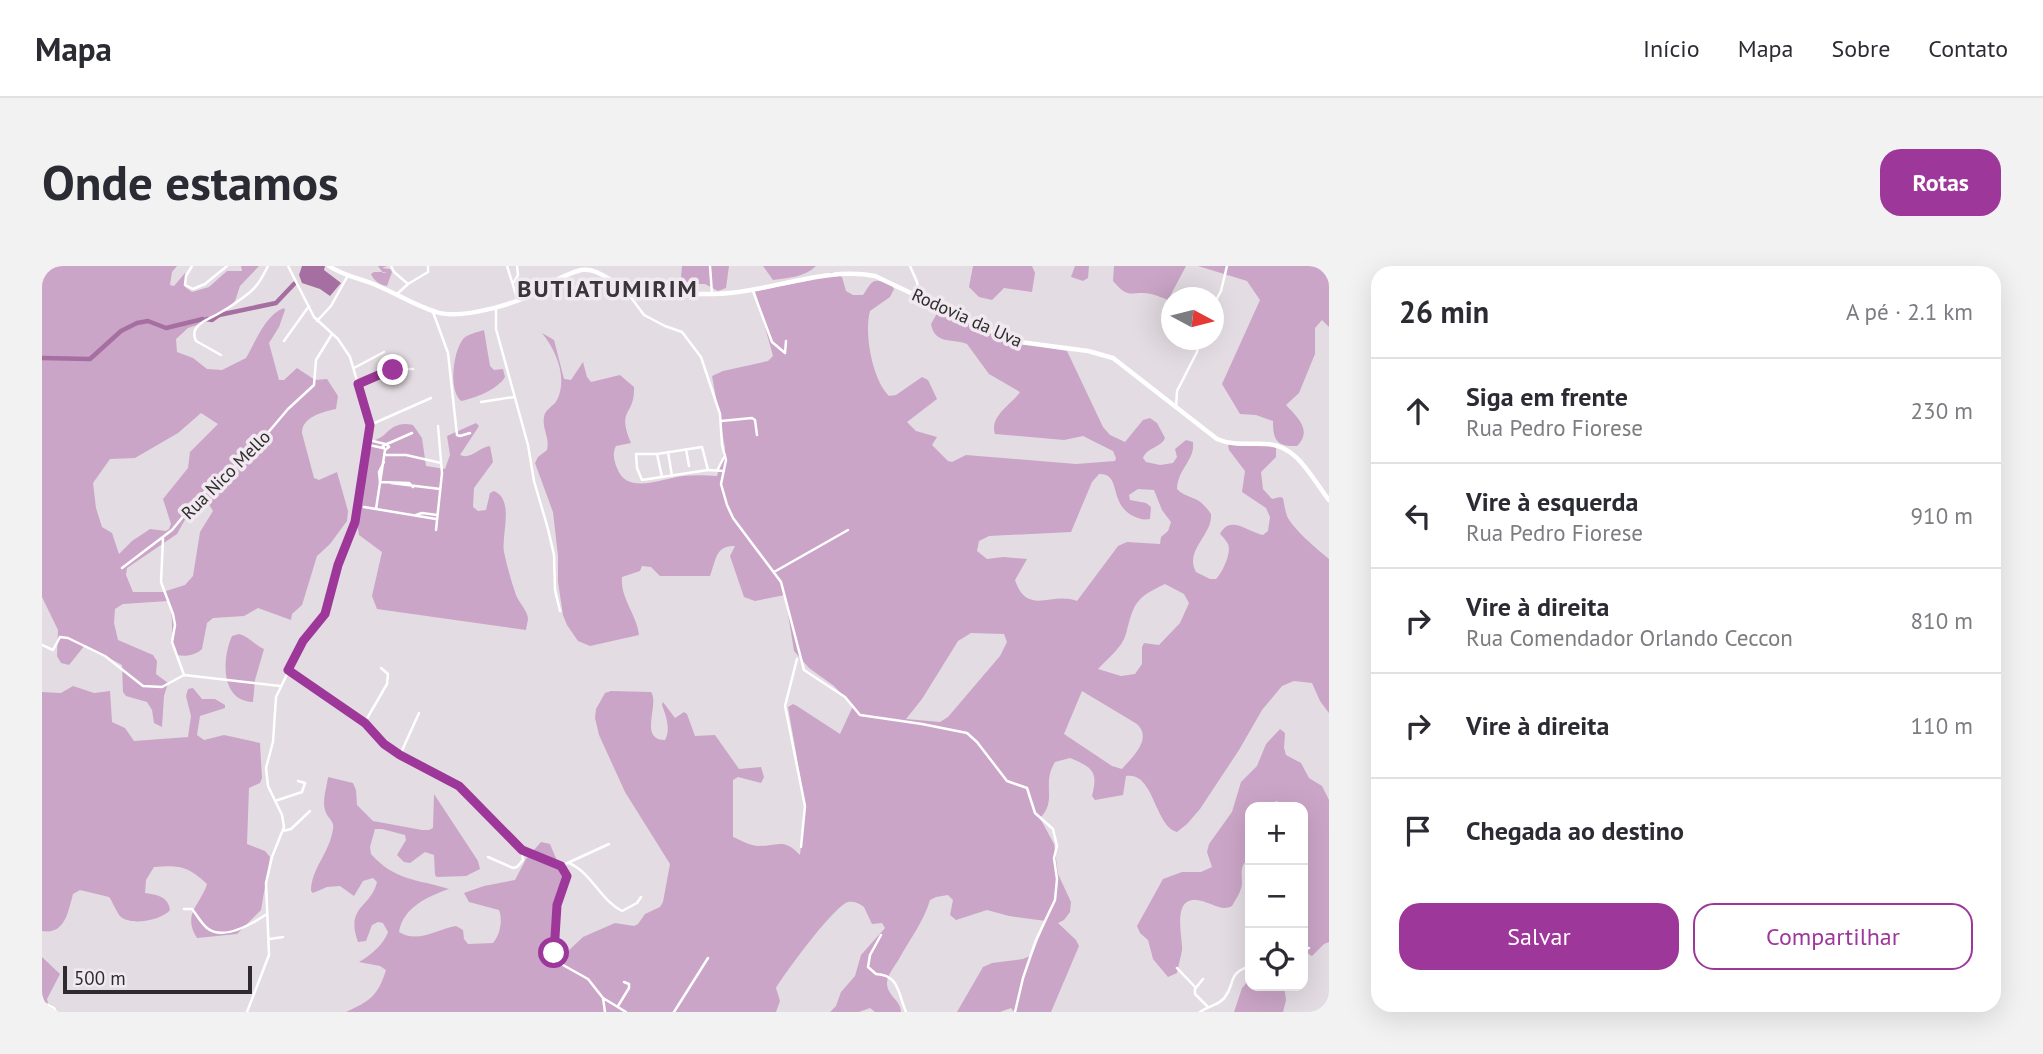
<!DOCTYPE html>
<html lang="pt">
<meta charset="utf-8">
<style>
:root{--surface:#fff;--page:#f2f2f3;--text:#2b2b33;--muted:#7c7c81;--line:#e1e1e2;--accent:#9e379a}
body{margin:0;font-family:"PT Sans",sans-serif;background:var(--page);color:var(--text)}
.controls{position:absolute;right:21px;bottom:21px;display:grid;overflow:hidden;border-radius:14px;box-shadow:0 7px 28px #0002}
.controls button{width:63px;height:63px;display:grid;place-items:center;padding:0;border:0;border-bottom:2px solid var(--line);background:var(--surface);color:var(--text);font:35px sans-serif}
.compass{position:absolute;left:1119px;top:21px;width:63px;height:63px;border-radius:50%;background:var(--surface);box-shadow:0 7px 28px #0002;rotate:97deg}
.scale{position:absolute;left:21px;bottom:18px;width:189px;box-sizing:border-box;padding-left:7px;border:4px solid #2e2b2d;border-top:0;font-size:19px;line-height:24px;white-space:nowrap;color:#2e2b2d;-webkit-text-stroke:5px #f0e9ef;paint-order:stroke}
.stop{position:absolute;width:21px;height:21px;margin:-16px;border:5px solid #9e379a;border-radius:50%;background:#fff}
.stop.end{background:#9e379a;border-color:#fff;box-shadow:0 2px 7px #0008}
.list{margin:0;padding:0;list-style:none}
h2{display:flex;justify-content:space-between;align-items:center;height:91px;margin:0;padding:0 28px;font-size:30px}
h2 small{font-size:23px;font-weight:400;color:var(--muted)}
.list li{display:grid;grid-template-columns:46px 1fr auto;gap:21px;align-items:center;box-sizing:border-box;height:105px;padding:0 28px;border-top:2px solid var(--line)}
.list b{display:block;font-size:26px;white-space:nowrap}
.list p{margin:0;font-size:23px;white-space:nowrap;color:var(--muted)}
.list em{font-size:23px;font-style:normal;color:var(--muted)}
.actions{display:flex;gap:14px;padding:21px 28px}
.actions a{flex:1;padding:16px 0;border:2px solid var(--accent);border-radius:21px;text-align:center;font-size:24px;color:var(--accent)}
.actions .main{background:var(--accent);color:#fff}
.icon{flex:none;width:38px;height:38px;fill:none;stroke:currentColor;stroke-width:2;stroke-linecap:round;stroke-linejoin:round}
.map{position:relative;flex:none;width:1287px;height:746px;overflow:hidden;border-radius:21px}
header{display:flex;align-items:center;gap:42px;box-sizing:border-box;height:98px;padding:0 35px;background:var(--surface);border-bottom:2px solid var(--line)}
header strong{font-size:33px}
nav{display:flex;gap:38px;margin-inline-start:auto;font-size:24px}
.intro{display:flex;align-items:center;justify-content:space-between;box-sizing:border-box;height:168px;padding:0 42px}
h1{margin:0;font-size:49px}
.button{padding:18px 32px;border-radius:21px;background:var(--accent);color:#fff;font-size:24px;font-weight:700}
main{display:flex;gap:42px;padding:0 42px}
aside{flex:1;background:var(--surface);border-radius:21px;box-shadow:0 7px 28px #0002}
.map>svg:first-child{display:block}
.green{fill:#cba5c7;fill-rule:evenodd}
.water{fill:#a66fa1}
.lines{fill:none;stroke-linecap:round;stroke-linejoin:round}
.river{stroke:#a66fa1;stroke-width:4.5}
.street{stroke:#fff;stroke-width:2.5}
.secondary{stroke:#fff;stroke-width:4.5}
.route{stroke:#9e379a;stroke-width:9}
.labels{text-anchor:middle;stroke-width:7;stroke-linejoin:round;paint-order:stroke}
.street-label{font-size:18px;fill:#2e2b2d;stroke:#f0e9ef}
.district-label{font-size:24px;font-weight:bold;letter-spacing:2px;fill:#3a3539;stroke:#f0e9ef}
</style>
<header>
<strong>Mapa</strong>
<nav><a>Início</a><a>Mapa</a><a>Sobre</a><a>Contato</a></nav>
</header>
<div class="intro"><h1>Onde estamos</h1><a class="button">Rotas</a></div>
<main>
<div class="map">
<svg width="1287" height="746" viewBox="0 0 1287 746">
<rect width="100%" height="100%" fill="#e3dce2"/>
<path class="green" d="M0 0H135L130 6 128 19 132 20 143 7V21L150 26 167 21 185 5H200L199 0H217L198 20 193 35 179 51 146 62 134 73 135 86 151 92 165 103 180 104 204 92C213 77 223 49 242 42L243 44 237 61 227 77 237 114H242L255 102 273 114 285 113 296 130 294 143C280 146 260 151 260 167L272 212 277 214 295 206 306 245 305 255 288 278 275 290 260 339 250 348 249 354 216 342 202 350 171 352 165 357 160 383C154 389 144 391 135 389 126 373 134 352 126 335L81 338 73 343 72 357 76 374 111 389 115 395 114 408 126 417 122 430 120 461 112 457 110 444 105 436 84 430 81 426 80 399 43 379 27 399 19 397 15 390 16 364 0 331ZM159 147 176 158 148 186 146 202 121 233 129 258 127 263 124 265 108 263 90 275 77 288 70 267 60 261 54 242 51 217 68 193 93 192 136 167ZM160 234 165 235 171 245 158 266 151 310 143 319 121 326H91L84 309 85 302 135 268 150 241Z
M336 0H345L340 2 348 3 350 6 345 20C338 19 332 15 329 8L332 6H345L341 7Z
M640 0H687L684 22 676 25 663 18H644L639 11Z
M721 0H774C763 11 746 12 731 14Z
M931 0H990L993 7 990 26 962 22 950 34 937 31 927 21Z
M1033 0H1047L1046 12 1041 15 1029 11Z
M1072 0H1144L1126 34C1121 32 1114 29 1109 28 1089 24 1088 35 1071 15Z
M1156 0H1287V61L1280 54 1273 62V88L1257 127 1244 139C1255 151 1271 164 1255 180 1234 181 1231 173 1231 155L1214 149 1198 148 1180 118 1218 34 1205 15Z
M790 6 800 11 804 25 811 29H821C831 14 830 11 849 19L852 23 848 31 828 45C822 67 830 113 847 130L854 129 880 111 886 114 895 133 865 156 874 165 895 171 890 179 906 195 910 196 924 189 1034 198 1073 195 1074 192 1071 185 1041 170 1022 174 953 168C947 150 970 138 978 126L947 108 925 78C910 72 893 79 889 58L898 42 977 77 1025 85 1061 161 1068 169 1083 176 1101 154 1108 152 1115 157 1123 172C1119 182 1105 181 1101 192L1104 196 1118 199 1131 197 1135 191 1133 183 1144 174 1151 176C1153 195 1136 202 1135 223 1147 235 1155 227 1169 248 1171 269 1142 284 1154 306L1168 313H1174C1180 307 1190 287 1186 278 1184 274 1181 271 1178 268 1188 248 1206 266 1221 269L1226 265 1228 251 1224 242 1200 226 1203 205 1187 184 1186 179 1222 177 1234 181V191L1219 206 1221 223 1230 233 1238 231 1241 232C1242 238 1243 244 1245 250 1251 263 1275 283 1287 293V447L1278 435 1270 417 1252 415 1240 420 1220 444 1197 484 1158 543 1145 558 1135 566C1112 559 1112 505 1084 510L1081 529 1053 534 1050 530C1056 506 1052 502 1028 492L1013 496C999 519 1016 534 998 552L1012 578 1016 608 1029 636 1028 646 1022 654 1016 657 1034 674 1037 680 1009 746H972L969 742 958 746H915L941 701 950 697 981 693 990 689 1004 655 967 650 945 644 914 654 908 649 911 634 906 629 894 631 888 634C882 655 868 673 857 693 853 700 845 709 845 717 845 730 859 734 859 746H833L828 742 817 746H788L794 740 799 726 813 710 819 689 843 662 840 657 830 658 822 641C817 637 812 635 806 636 792 640 743 707 734 722L738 735 734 746H304C328 735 336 730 344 704L338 700 317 696C328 690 342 678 346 666L341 657 336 656 330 659 324 675 316 676C303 640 329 642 335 616L331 612 321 615 312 630 298 620 285 621 271 627 269 625C269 603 288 586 291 563 293 555 285 552 283 544 280 535 285 520 286 511L311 517 314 524 315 539 331 555 380 564H387L391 562 392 528 436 595 438 603 424 610 395 611 393 609 392 589 383 586 368 597 362 596 355 589 364 574 363 569 340 563H333L328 581 329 588C353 615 375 613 407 623 387 630 361 641 357 666 375 678 396 663 414 660L421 664 422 673 426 678 451 677C458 669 461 654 457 644L427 636 422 627 442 620 473 614 484 593 499 576 508 578C511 586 519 602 520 610 523 634 499 665 518 686L524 687 541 671 573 657 592 660 596 658 603 648 618 641 621 636 628 598 583 526 557 469 553 452 554 443 563 427 569 425 609 426C618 438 596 474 623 474 629 463 624 450 620 439L621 436 633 452 642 446 645 448 653 470 673 469 697 503 719 501 722 511 719 517 696 511 691 514V571C699 574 708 580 717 580 739 580 741 572 758 589L763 538 746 441 751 438 755 440 798 468 811 440 792 420 767 402 752 385 743 329 713 335 702 331 688 290 693 280C673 279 674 295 668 310H618L609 301 600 300 598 305 580 311C578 332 595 349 597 369L548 380 536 375 525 359 521 349 516 316V290L511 246 493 197 496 191 505 184C508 172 500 163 502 151 503 143 511 141 515 134 526 112 514 84 500 67L512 74 522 113 529 114 541 96 545 111 549 116 578 109 592 121C593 151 574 142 589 177L574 180C570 188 572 194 575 202 585 230 620 212 641 210 652 209 663 209 675 210L683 182 670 110 681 105 726 95 731 90 713 25 770 14ZM1057 208C1080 207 1066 237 1091 250 1098 253 1101 254 1108 253L1109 241 1104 237 1088 234 1087 229 1096 223 1112 224 1120 244 1129 256 1126 265 1119 271 1118 278 1085 276 1076 280 1035 335C1010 325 985 351 973 314L985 293 961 291 945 293 935 285 937 275 947 270 1029 266 1050 216ZM1123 318 1142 328 1147 337 1138 357 1117 379 1102 377 1100 381V398L1093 408 1079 410 1056 403C1065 393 1080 382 1084 368 1092 337 1093 332 1123 318ZM929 367 962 368 965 376 958 390 906 451 898 456 864 453 880 433 916 375ZM1040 425 1095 458C1111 473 1090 491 1080 503L1070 500 1022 468Z
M442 64 448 100 452 104 461 103 463 111C455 124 433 132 419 135 406 124 411 84 422 72 427 68 436 66 442 64Z
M434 157 437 160 418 189C429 194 437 181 448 180L451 196 432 222 431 241 436 245 444 244 448 227 452 225C473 234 459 268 462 286 465 300 469 315 474 329 477 337 486 345 486 353 486 354 484 363 484 364L335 343 330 330 340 286 317 269C312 242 312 201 329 178 332 173 338 173 342 169 351 160 358 156 371 159L380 172 384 200 403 203 408 189 405 170Z
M197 368C206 370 213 379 222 383L213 414 211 436C178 435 180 392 190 370Z
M31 420 52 427 68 425 70 456 83 462 92 475 146 471 149 450 144 430 146 423 151 422 160 433H173L183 439V442L158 450 155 469 162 474 182 469 218 477 220 512 218 517 207 522 205 578 223 585 228 591 219 644 195 668 155 672C140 648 158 640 165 618 146 600 137 599 112 601L104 614 103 627C115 629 126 630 128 644 120 654 90 660 79 651 74 646 71 636 67 631L38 624 31 628C26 646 23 669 0 665V426L19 427Z
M1238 463 1243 467 1242 482 1244 489 1259 497 1267 512 1280 520 1287 534V676L1282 678 1270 690 1263 686 1261 671V541H1251L1234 535 1227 541H1208V592C1197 599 1200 607 1200 618 1199 626 1194 633 1190 640 1180 645 1173 639 1163 636 1127 624 1141 670 1140 684 1139 692 1136 699 1135 707L1126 711 1111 693 1106 674 1098 667 1095 660 1121 613 1140 606H1159L1170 601 1165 586 1167 578 1190 546 1199 516 1215 500 1224 478Z
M0 691 18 708 5 733 8 746H0Z
M1208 713V720H1242L1244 734 1241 746H1192L1200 722Z"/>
<path class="water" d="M260 0H283L282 4 299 17 288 30 278 23 260 17 257 9Z"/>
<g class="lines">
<path class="river" d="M165 53 170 54 177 49 234 37 252 18
M0 92 48 93 79 65 95 57 106 55 124 62 161 53"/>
<path class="street" d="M150 0 144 10 143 19 151 23 163 18 185 0
M349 0 352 6 366 18 354 29
M465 0 476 35
M668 0 670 28
M868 0 875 16 878 30
M472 16 476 9 475 0
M366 18 386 6V0
M582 22 602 49 623 60 640 66 659 91 678 148 680 179 684 194 679 218 685 239 691 252 739 316 762 404 803 431 818 449 880 458 925 467 935 476 965 515 985 522 993 547 1011 563 1015 580 1012 592 1015 613 1013 634 994 674 981 712 973 746
M711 25 730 76 743 87 744 75
M1171 40 1179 25 1185 0
M454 44V63L486 179 492 215 506 263 512 289 513 324 518 345
M391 46 406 87 415 169 418 170 428 167
M275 55 289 40 305 11
M242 75 267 40
M179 89 154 75C147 60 163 55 174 49 185 43 197 35 207 27 216 20 221 10 226 0
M312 102 342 86
M317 118 339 108H350L352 103H371
M439 136 472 131
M1134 142 1135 125 1155 86 1157 74
M679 155 710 152 713 154 715 169
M328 159 389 132
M327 174 343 178
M345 178 370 167
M327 179 341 182
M644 183 647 200
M626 186 630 210
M615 188 620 211
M344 189H364L399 197
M676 203 683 189
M666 204 660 181 615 188H594L595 202 600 214 666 204 682 205
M338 216 367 217 371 221
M338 216 337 206 342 196
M349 217 398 223
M322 241 394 253
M334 243 343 184 347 181 344 178 341 180 343 184
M374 249 380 247 395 249
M394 264 400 207 396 160
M121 273 119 316 131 348 133 359 130 376 142 409
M80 302 130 264 158 230 207 189 246 143 272 119 274 94 290 68
M732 306 806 264
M0 379 11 384 18 371 26 372 63 390 101 420 120 421 142 409
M755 393 743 440 763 540 759 581
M247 405 323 456 342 478 358 489 417 520 480 585 519 600 525 610 515 639 512 687 521 699 546 713 561 732 584 746
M142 409 238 420
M323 456 345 418 346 408 339 402
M358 489 377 447
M233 535 260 526 263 517 256 515
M241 565 249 563 268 545
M446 591 471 602 475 601 481 594 480 585
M527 597C550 607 558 634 580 645L595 637 599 631
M519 600 567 578
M142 643H150C155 649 159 657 165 662 181 675 210 658 225 648
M839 669 828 689 826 701 834 708C857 709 856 727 864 746
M228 673 241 671
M1261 685 1267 682
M1135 702 1154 722
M1161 713 1153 723V728L1165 740
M561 732 563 746
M0 736 12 742 14 746
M576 740 587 722V718L582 716
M205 746 227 689 224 617 230 591 242 561 240 549 226 520 224 502 231 476 234 431 261 375 283 348 301 285 313 255 328 159 308 91 296 73 272 51 246 0
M632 746 666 692
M1158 746C1166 740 1178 739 1183 731 1194 716 1185 708 1208 700"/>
<path class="secondary" d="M287 0C303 11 319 12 336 20 355 28 374 40 394 46 414 53 457 42 477 34 497 26 517 9 539 4 557 1 571 19 588 23 609 29 649 28 672 28 726 27 781 0 833 10L970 75 1046 85 1071 92 1175 173C1191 180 1207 177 1224 178 1256 179 1270 213 1287 234"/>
</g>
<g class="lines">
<path class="route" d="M351 104 350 108H339L316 118 328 159 313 256 296 299 283 348 261 375 246 404 323 457 342 478 358 489 417 520 480 584 519 600 525 610 515 639 512 687"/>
</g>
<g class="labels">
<g class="street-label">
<text transform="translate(925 52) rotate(24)" y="6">Rodovia da Uva</text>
<text transform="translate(184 209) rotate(-45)" y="6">Rua Nico Mello</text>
</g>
<g class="district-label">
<text x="566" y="31">BUTIATUMIRIM</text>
</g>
</g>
</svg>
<div class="controls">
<button>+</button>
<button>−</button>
<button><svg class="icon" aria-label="locate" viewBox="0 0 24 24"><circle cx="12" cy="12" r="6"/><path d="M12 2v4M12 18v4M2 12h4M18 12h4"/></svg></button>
</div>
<svg class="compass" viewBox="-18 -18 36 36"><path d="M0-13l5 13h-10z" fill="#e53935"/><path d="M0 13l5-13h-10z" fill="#7c7c81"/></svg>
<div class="scale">500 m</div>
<div class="stop" style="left:512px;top:687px"></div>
<div class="stop end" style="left:351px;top:104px"></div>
</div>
<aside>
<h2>26 min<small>A pé · 2.1 km</small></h2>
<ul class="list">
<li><svg class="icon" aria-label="ahead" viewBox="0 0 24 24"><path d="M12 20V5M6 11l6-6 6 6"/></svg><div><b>Siga em frente</b><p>Rua Pedro Fiorese</p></div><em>230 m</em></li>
<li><svg class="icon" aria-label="left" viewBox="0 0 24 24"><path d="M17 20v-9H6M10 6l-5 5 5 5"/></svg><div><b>Vire à esquerda</b><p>Rua Pedro Fiorese</p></div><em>910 m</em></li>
<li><svg class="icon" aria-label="right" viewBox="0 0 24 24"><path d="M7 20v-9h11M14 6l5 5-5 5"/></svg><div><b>Vire à direita</b><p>Rua Comendador Orlando Ceccon</p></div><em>810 m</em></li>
<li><svg class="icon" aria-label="right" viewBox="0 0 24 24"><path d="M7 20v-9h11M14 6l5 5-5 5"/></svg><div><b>Vire à direita</b></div><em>110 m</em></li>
<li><svg class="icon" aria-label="arrive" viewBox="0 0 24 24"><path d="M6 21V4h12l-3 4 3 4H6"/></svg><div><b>Chegada ao destino</b></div></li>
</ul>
<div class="actions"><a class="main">Salvar</a><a>Compartilhar</a></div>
</aside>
</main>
